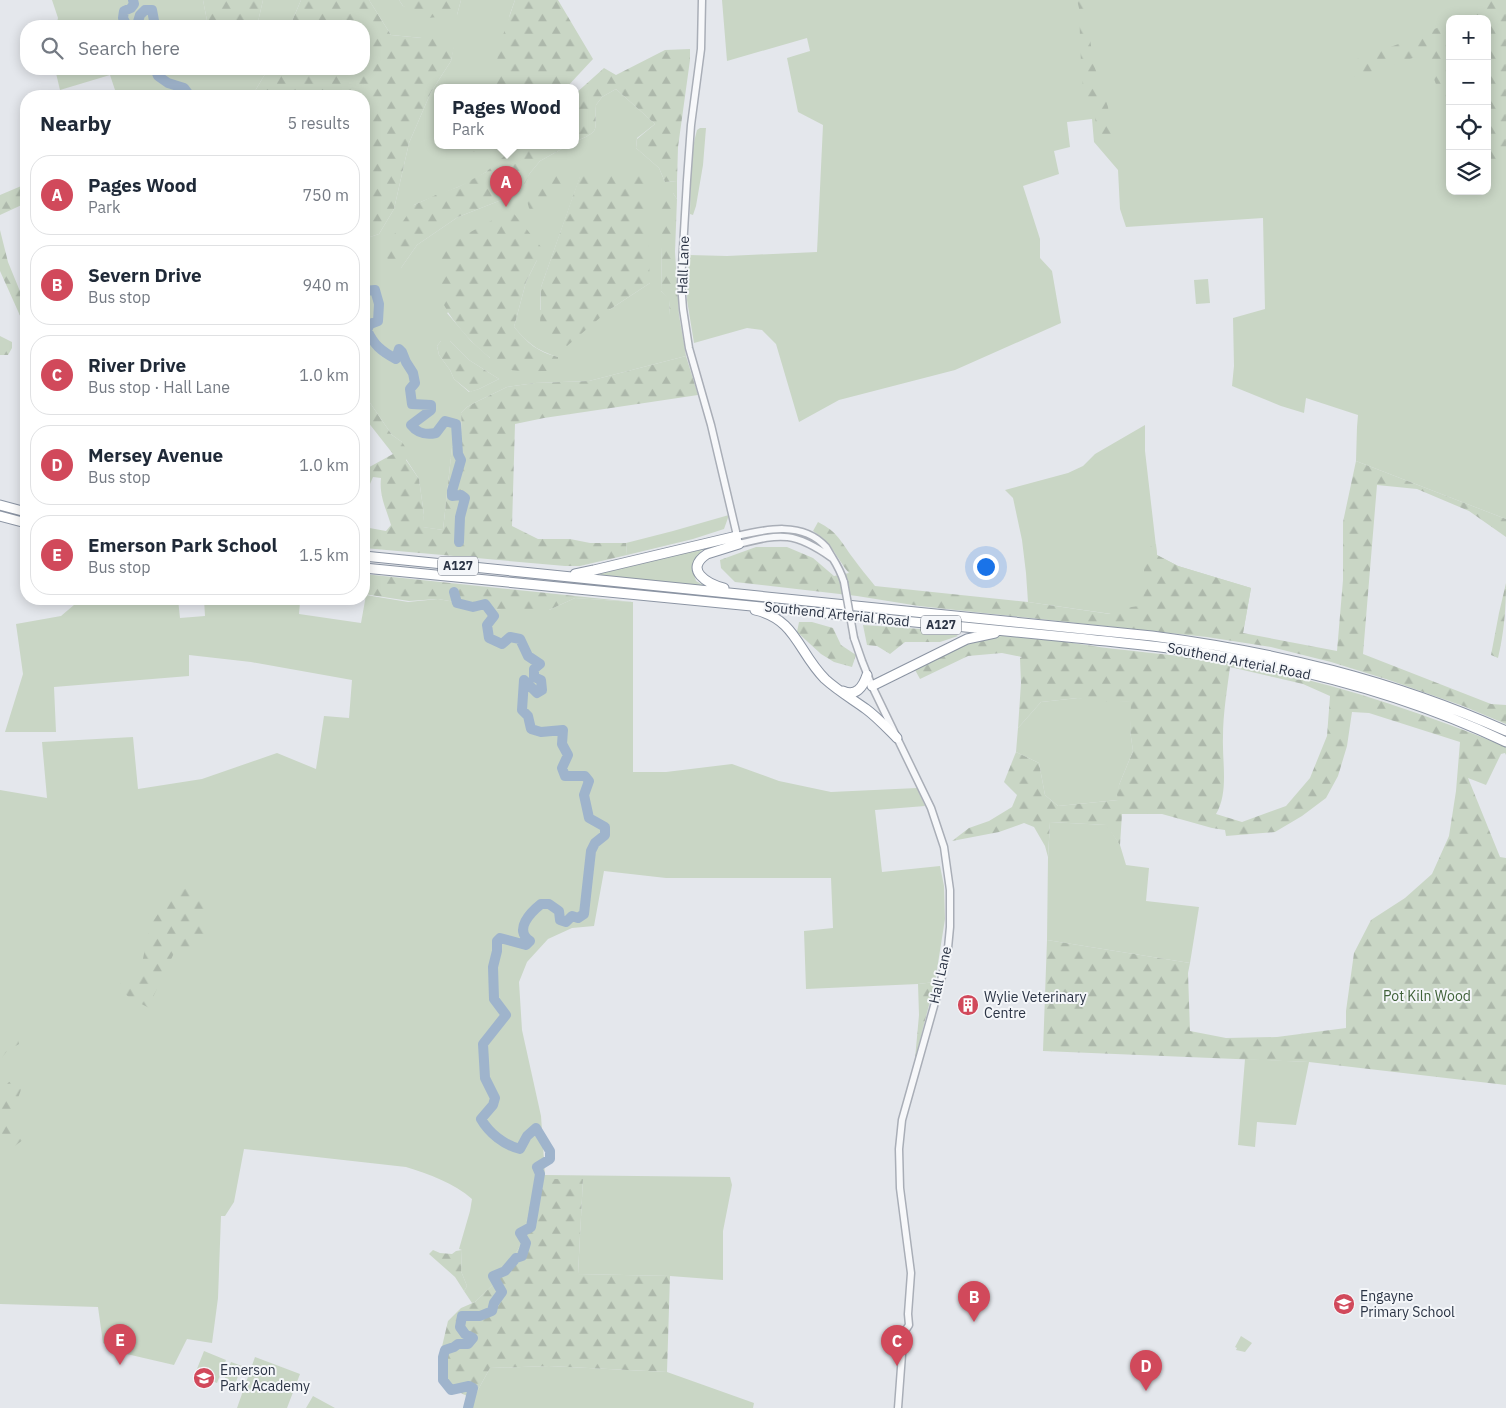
<!DOCTYPE html>
<meta charset="utf-8">
<style>
:root{--surface:#fff;--page:#f2f2f3;--text:#1f2937;--muted:#747a83;--line:#e0e1e3;--accent:#d1495b}
body{margin:0;font-family:"IBM Plex Sans",sans-serif;background:var(--page);color:var(--text)}
.controls{position:absolute;right:15px;top:15px;display:grid;overflow:hidden;border-radius:10px;box-shadow:0 2px 12px #0003}
.controls button{width:45px;height:45px;display:grid;place-items:center;padding:0;border:0;border-bottom:1px solid var(--line);background:var(--surface);color:var(--text);font:25px sans-serif}
.you{position:absolute;left:985px;top:566px;width:18px;height:18px;margin:-12px;border:4px solid #fff;border-radius:50%;background:#1a73e8;box-shadow:0 0 0 8px #1a73e833}
.badge{display:grid;place-items:center;width:32px;height:32px;border-radius:50%;background:var(--accent);color:#fff;font-size:16px;font-weight:700}
.pin{position:absolute;translate:-50% -41px;filter:drop-shadow(0 1px 2px #0008)}
.pin::after{content:'';position:absolute;top:26px;width:18px;height:15px;background:inherit;clip-path:polygon(0 0,100% 0,50% 100%)}
.popup{position:absolute;left:434px;top:84px;width:145px;height:65px;box-sizing:border-box;display:grid;place-content:center;border-radius:10px;background:var(--surface);filter:drop-shadow(0 1px 4px #0005);font-size:16px;white-space:nowrap;color:var(--muted)}
.popup b{font-size:19px;color:var(--text)}
.popup::after{content:'';position:absolute;left:50%;top:100%;margin-left:-10px;border:10px solid transparent;border-top-color:var(--surface)}
.list{margin:0;padding:0;list-style:none}
h2{display:flex;justify-content:space-between;align-items:center;height:65px;margin:0;padding:0 20px;font-size:21px}
h2 small{font-size:16px;font-weight:400;color:var(--muted)}
.list li{display:grid;grid-template-columns:32px 1fr auto;gap:15px;align-items:center;box-sizing:border-box;height:80px;margin:0 10px 10px;padding:0 10px;border:1px solid var(--line);border-radius:20px}
.list b{display:block;font-size:19px;white-space:nowrap}
.list p{margin:0;font-size:16px;white-space:nowrap;color:var(--muted)}
.list em{font-size:16px;font-style:normal;color:var(--muted)}
.icon{flex:none;width:28px;height:28px;fill:none;stroke:currentColor;stroke-width:2;stroke-linecap:round;stroke-linejoin:round}
.map{position:relative;flex:none;width:1506px;height:1408px;overflow:hidden}
.search{position:absolute;background:var(--surface);box-shadow:0 2px 12px #0003;left:20px;top:20px;width:350px;height:55px;display:flex;align-items:center;gap:12px;box-sizing:border-box;padding:0 18px;border-radius:20px;color:var(--muted);font-size:19px}
.panel{position:absolute;background:var(--surface);box-shadow:0 2px 12px #0003;left:20px;top:90px;width:350px;height:515px;border-radius:20px}
.map>svg:first-child{display:block}
.green{fill:#c9d6c5;fill-rule:evenodd}
.forest{fill:url(#forest-firs);fill-rule:evenodd}
.lines{fill:none;stroke-linecap:round;stroke-linejoin:round}
.river{stroke:#9fb4cc;stroke-width:10}
.tertiary-casing{stroke:#a9aeb7;stroke-width:9}
.trunk-casing{stroke:#8b94a3;stroke-width:11}
.tertiary{stroke:#f7f8fa;stroke-width:6}
.trunk{stroke:#fff;stroke-width:9}
.tertiary-bridge-casing{stroke:#a9aeb7;stroke-width:9;stroke-linecap:butt}
.tertiary-bridge{stroke:#f7f8fa;stroke-width:6}
.labels{text-anchor:middle;stroke-width:4;stroke-linejoin:round;paint-order:stroke}
.shield{fill:#f4f6f9;stroke:#676e7b;stroke-width:1}
.shield-label{font-size:12px;font-weight:bold;fill:#2b3445}
.street-label{font-size:14px;fill:#2b3445;stroke:#f4f6f9}
.park-label{font-size:14px;fill:#3f6138;stroke:#f4f6f9}
.poi-label{font-size:14px;fill:#2b3445;stroke:#f4f6f9;text-anchor:start}
</style>
<div class="map">
<svg width="1506" height="1408" viewBox="0 0 1506 1408">
<defs>
<pattern id="forest-firs" width="22" height="20" patternUnits="userSpaceOnUse" patternTransform="scale(1.25)"><rect width="22" height="20" fill="#c9d6c5"/><path d="M5 1l3.5 6h-7zM16 11l3.5 6h-7z" fill="#adb8ab"/></pattern>
</defs>
<rect width="100%" height="100%" fill="#e4e7ec"/>
<path class="green" d="M52 0H203L208 26H56L58 18Z
M263 0H301L290 26H257Z
M369 0H399L403 6 457 15 461 0H515L510 14 495 88H437V146H465V151L502 149 510 146 515 147C506 155 496 166 486 172 464 187 438 194 414 205L401 268 417 245 458 217 504 199 521 189 530 173 540 161 567 146H575V142C602 130 594 132 596 105L602 97 616 89 655 124 637 138 636 148 659 168 665 182 677 181V199L673 193 662 247 661 291 669 299 670 315H679L686 356 589 381 535 383 507 387 478 401 467 407 461 413 462 434 452 447 443 530 422 527 424 515 419 479 406 459 402 442 392 435 364 394V239L379 234 394 209 409 143 431 92 451 61 455 38H422L391 35ZM580 177 650 283 609 310H540L541 287ZM537 260 526 282 514 327C529 344 536 350 558 357L490 358 471 341 447 313ZM441 341H450L469 360 499 379 479 389 469 392 454 379 450 370 439 355 437 346Z
M722 0H1506V519L1356 461 1357 427 1358 415 1306 398 1304 413 1281 406 1232 386 1234 366 1233 318 1265 309 1263 218 1126 227 1120 209 1118 170 1094 142 1092 119 1067 122 1070 147 1054 151 1059 174 1023 186 1040 239V258L1052 271 1061 323 955 370 839 400 799 422 776 344 762 330 747 328 694 343 687 300 689 255 727 256 817 252 823 125 798 112 787 58 810 51 807 38 727 61ZM1450 19H1487V191H1450Z
M55 69H268L252 96H117L110 75 60 90Z
M700 128H706L703 165 696 206 693 215 690 214C691 187 689 157 697 130Z
M1208 279 1210 303 1196 304 1194 280Z
M1145 425V451L1157 555 1178 566 1251 588 1243 633 1028 602 1026 573 1022 540 1013 498 1005 490 1068 473 1083 466 1095 454Z
M729 515 724 529 693 539 627 555 626 543 673 531Z
M717 543 701 551 692 566 696 581 708 588 588 575Z
M366 595 408 602 438 599 501 610H549L575 598 633 602V772H666L732 764 779 781 831 792 917 788 925 806 875 810 882 872 940 866 944 886 945 919 935 982 918 984 806 989 804 931 833 928 831 878H666L604 871 594 926 572 928 548 939 527 962 519 982 522 1030 541 1116 545 1175 730 1177 732 1185 723 1231V1280L670 1276 578 1274 583 1179H538L519 1248 500 1278 475 1302 472 1303 464 1291 467 1286 461 1271 462 1250 459 1249 470 1211 472 1199C454 1183 429 1174 406 1167L244 1149 234 1202 225 1216H221L218 1298 212 1343 187 1339 174 1365 118 1352 103 1343 98 1307 0 1304V790L47 798 42 742 133 737 138 789 202 779 277 753 316 769 324 716 349 718 352 680 251 662 189 655V676L54 687 56 732H5L23 674 16 624 61 616 81 599H178L180 618 205 616 204 599H263L300 602 299 614 361 623Z
M1078 698 1133 702 1130 730 1133 751 1119 785 1118 800 1058 806 1045 795 1039 763 1016 752 1018 728 1041 702Z
M1050 822 1107 825 1120 845 1126 865 1149 868 1146 901 1199 907 1190 963 1047 940 1048 858Z
M1245 1059 1309 1062 1296 1125 1257 1122 1255 1147 1238 1145Z
M1241 1336 1252 1343 1245 1352 1236 1350 1237 1348 1235 1347Z
M204 1351 226 1360 217 1383 195 1374Z
M255 1357 300 1374 287 1408H237Z
M231 1362 242 1366 234 1387 223 1383Z
M549 1366 667 1372 754 1403 753 1408H472L473 1399 490 1368Z
M313 1396 335 1408H306Z"/>
<path class="forest" d="M203 0H263L257 26H208Z
M301 0H369L391 35 422 38H456L451 61 431 92 409 143 394 209 379 234 364 239V96H252L268 69H364V26H290Z
M399 0H461L457 15 428 18 403 6Z
M515 0H558L593 59 566 88H495L498 50Z
M1077 0H1084L1094 65 1108 107 1112 138 1106 146 1098 142 1095 116 1083 90 1081 64 1079 8Z
M1475 0H1506V163L1491 160 1487 162V19H1457L1476 10Z
M1450 22V123L1425 54 1355 77 1349 62 1415 38Z
M690 49V60L678 147 677 181 665 182 659 168 636 148 637 139 655 124 616 89 602 97 596 105C594 132 602 130 575 142V94L604 68 616 75 665 50Z
M465 146H510C497 152 479 153 465 151Z
M516 146H567L540 161 530 173 522 189 504 199 458 217 417 245 401 268 381 254 414 205 438 194 458 187 486 172Z
M554 175 562 178 564 182C557 195 549 212 533 215L529 208 527 201 532 193Z
M642 175 645 187 650 283 609 310 567 346 540 327 541 287 580 176Z
M26 184V203L0 215V195Z
M667 191 673 193 677 199 675 252 679 315H670L669 300 661 291 662 247 660 197Z
M511 210 541 247 537 260 526 282 514 327C529 344 536 351 558 357V370C546 371 519 373 508 369 487 361 443 316 440 293 438 280 442 261 443 247Z
M0 230 8 262 26 306V329L0 271Z
M0 336 12 342V348L8 355H0Z
M441 341H450L469 360 499 379 479 389 470 392 454 379 450 370 439 355 437 346Z
M686 356 698 395 544 418 515 424 512 526 538 539H570L590 543H626L627 555 580 566H565L364 548V527L386 531 391 525C386 508 379 496 381 478L373 477 370 484 364 492V470L393 454 364 417V394L392 435 402 442 409 453 406 460 419 479 424 515 423 527 443 530 452 447 462 434 461 413 467 407 478 401 507 387 535 383 589 381Z
M1356 461 1506 519V537L1469 511 1417 489 1377 485 1363 654 1491 704 1506 705V724L1463 706 1389 680 1331 662 1271 647 1207 637 919 606 857 596 735 582 721 568 720 560 756 547H787L813 558 834 576 849 573C835 556 834 545 813 531L818 522C838 532 841 542 853 558 860 568 868 577 875 586L1028 602 1110 614 1117 609 1139 606 1145 592 1143 550 1156 544 1157 555 1178 566 1251 588 1243 633 1337 651 1343 580V522Z
M364 574 633 602 575 598 549 610H501L438 599 409 601 364 594Z
M1506 583C1506 609 1504 633 1498 658L1491 655 1499 613Z
M799 622H812L833 628 841 645 856 655 852 667 834 662 821 654 797 632Z
M863 625 950 631 958 636 940 642H905L890 654 877 646 867 645Z
M1002 636C1039 637 1077 644 1115 649 1160 654 1205 658 1250 667 1337 684 1423 713 1506 747V755L1505 753 1501 754 1486 785 1468 778 1500 857 1506 858V1085L1309 1062 1043 1051 1047 940 1190 963 1188 973 1190 1031 1226 1038 1277 1037 1346 1028V1011L1354 953 1371 920 1405 898 1432 874 1449 836 1456 791 1460 742 1369 713 1352 712 1347 746 1338 776 1326 798 1302 816 1275 832 1226 836 1225 830 1212 828 1162 814H1122L1120 845 1106 825 1050 822 1048 857 1045 846 1034 827 1024 823 999 832 952 841 969 828 989 821 1012 807 1017 795 1004 782 1016 752 1039 763 1045 795 1058 806 1118 800 1117 794 1119 785 1133 751 1130 730 1131 702 1091 701 1078 698 1041 702 1018 728 1021 683 1020 658 1022 657 1002 653 968 656 920 679 914 668C943 655 970 639 1002 636ZM1230 667 1303 684 1330 696 1327 736 1310 778 1286 806 1242 822 1216 814C1229 792 1222 762 1223 737 1223 714 1227 690 1230 667Z
M181 879 205 891 208 940 203 950 176 949 153 997 151 1009 130 998 117 987 120 984 139 977 150 926Z
M935 982 915 1059 919 1015 918 984Z
M0 1035 18 1040 19 1044 7 1051 0 1060Z
M19 1080 22 1087 8 1125 10 1130 23 1133 24 1139 15 1146H0V1101L2 1089 9 1082Z
M537 1179H583L578 1274 670 1276 667 1372 549 1366 490 1368 473 1399 453 1389 443 1374 440 1355 448 1321 461 1308 475 1302 500 1278 519 1248Z
M433 1250 440 1253 452 1254 456 1251 462 1250 461 1271 467 1286 464 1291 455 1277 429 1254Z"/>
<g class="lines">
<path class="river" d="M133 0 134 4 131 8 124 11 123 18 127 26H133
M134 26 137 25 140 15 145 10H152L155 26
M158 69 156 71 158 76 168 83 184 88 190 96
M364 291 375 290 379 304 378 321 370 324 367 330C374 345 381 351 396 359L399 349 402 352 406 362 413 373 415 383 410 389 412 404 431 405V410L411 425C418 434 426 435 436 433L445 421 456 424 458 454 461 460 452 491V496L461 495 465 498 460 517 459 542
M454 592 457 603 473 607 485 604 494 616 487 625 489 638 502 644 510 637 520 639 528 656 540 664 534 669V677L541 680 542 690 537 693 524 680 522 710 528 716 531 729 541 732 563 730 562 744 568 755 562 768 565 776H585L589 781 584 795 589 818 605 827V835L595 843 591 851 584 914 578 918 572 916 566 922 560 920 559 911 549 904H541C531 912 513 930 530 941L526 945 500 938 497 941V951L493 967 494 999 506 1015 483 1044 485 1078 495 1098 493 1105 481 1119C489 1133 504 1145 520 1149L527 1136 536 1128 550 1151V1159L537 1167 540 1174 531 1227 520 1233 526 1243 522 1256 516 1258 505 1271 493 1276 502 1292 494 1303 492 1311 480 1316H462L460 1327 465 1334 473 1338 468 1344H458L454 1347 445 1350 443 1357V1380L451 1390 469 1386 473 1388 468 1408"/>
<g class="tertiary-casing">
<path id="tertiary" d="M702 0 701 49 691 125 687 180 681 283 683 309 689 348 711 425 739 544C782 533 795 532 832 558
M737 536C766 529 803 521 826 547 828 550 830 554 832 557 837 565 841 572 844 582
M854 638 862 661 872 686 931 808 944 847 950 890V927L948 948 941 981 902 1120 899 1149 900 1188 911 1273 908 1314 909 1325 905 1331 903 1341 898 1408"/>
</g>
<g class="trunk-casing">
<path id="trunk" d="M0 505 26 512
M0 516 26 523
M364 556 1152 636C1275 652 1392 680 1506 731
M364 568 1077 638C1123 643 1170 647 1216 655 1314 671 1416 699 1506 742
M575 574 594 570 737 536
M724 588C708 584 683 570 707 554L739 544
M755 610C796 619 798 652 825 679 837 690 852 699 866 709 877 717 887 728 897 738
M872 686 967 639 995 633
M843 691C856 697 863 687 867 675"/>
</g>
<use href="#tertiary" class="tertiary"/>
<use href="#trunk" class="trunk"/>
<g class="tertiary-bridge-casing">
<path id="tertiary-bridge" d="M844 582 854 638"/>
</g>
<use href="#tertiary-bridge" class="tertiary-bridge"/>
</g>
<defs>
<g id="building-disc" transform="scale(1.125)"><circle r="9.5" fill="#d1495b" stroke="#f4f6f9"/><path d="M-4-6H4V6H1V3H-1V6H-4ZM-2.5-4.3h1.7v1.8h-1.7ZM.8-4.3h1.7v1.8H.8ZM-2.5-1h1.7V.8h-1.7ZM.8-1h1.7V.8H.8Z" fill="#fff"/></g>
<g id="school-disc" transform="scale(1.125)"><circle r="9.5" fill="#d1495b" stroke="#f4f6f9"/><path d="M0-5L7-2L0 1L-7-2ZM-4 1L0 2.5L4 1V4Q0 6-4 4Z" fill="#fff"/></g>
</defs>
<g fill-rule="evenodd">
<use href="#building-disc" x="968" y="1005"/>
<use href="#school-disc" x="1344" y="1304"/>
<use href="#school-disc" x="204" y="1378"/>
</g>
<g class="labels">
<g class="shield">
<rect x="438" y="556.5" width="40" height="19" rx="4"/>
<rect x="921" y="615.5" width="40" height="19" rx="4"/>
</g>
<g class="shield-label">
<text x="458" y="570">A127</text>
<text x="941" y="629">A127</text>
</g>
<g class="street-label">
<text transform="translate(683 265) rotate(-88)" y="5">Hall Lane</text>
<text transform="translate(837 614) rotate(6)" y="5">Southend Arterial Road</text>
<text transform="translate(1239 661) rotate(11)" y="5">Southend Arterial Road</text>
<text transform="translate(940 975) rotate(-77)" y="5">Hall Lane</text>
</g>
<g class="park-label">
<text x="1427" y="1001">Pot Kiln Wood</text>
</g>
<g class="poi-label">
<text x="984" y="1002">Wylie Veterinary<tspan x="984" dy="16">Centre</tspan></text>
<text x="1360" y="1301">Engayne<tspan x="1360" dy="16">Primary School</tspan></text>
<text x="220" y="1375">Emerson<tspan x="220" dy="16">Park Academy</tspan></text>
</g>
</g>
</svg>
<div class="controls">
<button>+</button>
<button>−</button>
<button><svg class="icon" aria-label="locate" viewBox="0 0 24 24"><circle cx="12" cy="12" r="6"/><path d="M12 2v4M12 18v4M2 12h4M18 12h4"/></svg></button>
<button><svg class="icon" aria-label="layers" viewBox="0 0 24 24"><path d="M12 4l9 5-9 5-9-5zM3 14l9 5 9-5"/></svg></button>
</div>
<div class="you"></div>
<div class="pin badge" style="left:506px;top:207px">A</div>
<div class="popup"><b>Pages Wood</b>Park</div>
<div class="pin badge" style="left:974px;top:1322px">B</div>
<div class="pin badge" style="left:897px;top:1366px">C</div>
<div class="pin badge" style="left:1146px;top:1391px">D</div>
<div class="pin badge" style="left:120px;top:1365px">E</div>
<div class="search"><svg class="icon" aria-label="search" viewBox="0 0 24 24"><circle cx="10" cy="10" r="6"/><path d="M15 15l6 6"/></svg>Search here</div>
<section class="panel">
<h2>Nearby<small>5 results</small></h2>
<ul class="list">
<li><span class="badge">A</span><div><b>Pages Wood</b><p>Park</p></div><em>750 m</em></li>
<li><span class="badge">B</span><div><b>Severn Drive</b><p>Bus stop</p></div><em>940 m</em></li>
<li><span class="badge">C</span><div><b>River Drive</b><p>Bus stop · Hall Lane</p></div><em>1.0 km</em></li>
<li><span class="badge">D</span><div><b>Mersey Avenue</b><p>Bus stop</p></div><em>1.0 km</em></li>
<li><span class="badge">E</span><div><b>Emerson Park School</b><p>Bus stop</p></div><em>1.5 km</em></li>
</ul>
</section>
</div>
